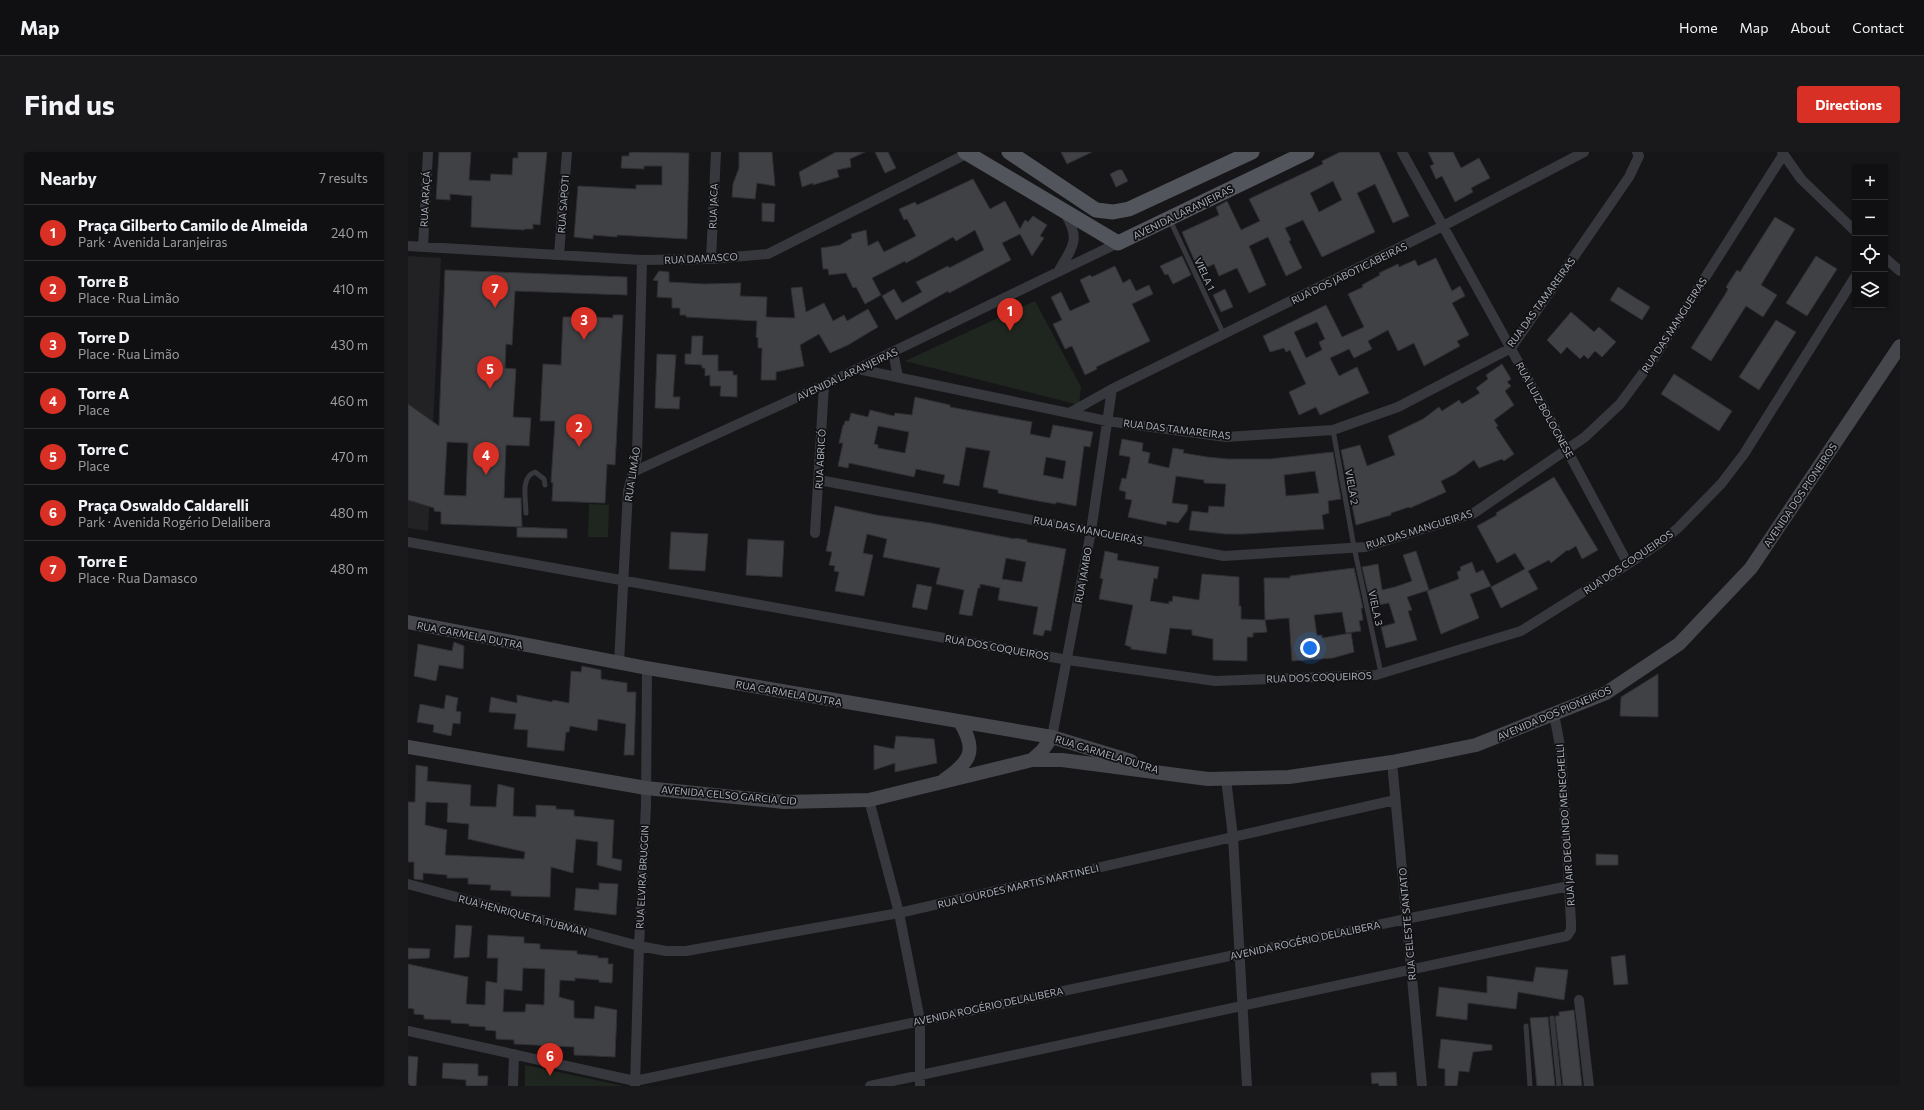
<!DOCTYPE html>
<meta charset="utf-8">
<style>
:root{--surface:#101012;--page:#19191b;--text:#f1f3f6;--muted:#9c9d9f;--line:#303032;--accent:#d93025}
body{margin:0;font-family:Commissioner,sans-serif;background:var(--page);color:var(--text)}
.controls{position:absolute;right:12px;top:12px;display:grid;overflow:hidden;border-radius:4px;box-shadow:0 1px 3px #0004}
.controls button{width:36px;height:36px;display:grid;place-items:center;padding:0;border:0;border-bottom:1px solid var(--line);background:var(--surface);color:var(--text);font:20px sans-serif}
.you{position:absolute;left:902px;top:496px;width:14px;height:14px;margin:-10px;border:3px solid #fff;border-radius:50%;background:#1a73e8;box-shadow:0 0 0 6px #1a73e833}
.badge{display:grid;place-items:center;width:26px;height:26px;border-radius:50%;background:var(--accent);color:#fff;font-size:13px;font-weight:700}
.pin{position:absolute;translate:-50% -33px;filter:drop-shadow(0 1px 2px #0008)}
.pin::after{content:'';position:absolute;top:21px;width:14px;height:12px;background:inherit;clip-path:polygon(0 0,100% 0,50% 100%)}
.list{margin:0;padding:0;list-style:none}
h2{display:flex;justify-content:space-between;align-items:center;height:52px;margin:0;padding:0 16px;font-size:17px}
h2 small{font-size:13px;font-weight:400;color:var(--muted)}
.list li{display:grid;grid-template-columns:26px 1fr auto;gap:12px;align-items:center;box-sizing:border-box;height:56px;padding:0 16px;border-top:1px solid var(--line)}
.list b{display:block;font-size:15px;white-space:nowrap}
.list p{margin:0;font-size:13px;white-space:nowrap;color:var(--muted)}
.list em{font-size:13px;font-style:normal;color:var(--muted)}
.icon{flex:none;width:22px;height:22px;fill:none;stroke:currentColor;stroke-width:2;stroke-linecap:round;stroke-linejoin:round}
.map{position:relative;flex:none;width:1492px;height:934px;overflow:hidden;border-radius:4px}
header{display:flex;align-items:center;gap:24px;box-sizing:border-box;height:56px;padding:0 20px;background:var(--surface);border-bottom:1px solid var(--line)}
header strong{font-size:19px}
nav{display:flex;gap:22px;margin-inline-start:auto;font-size:14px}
.intro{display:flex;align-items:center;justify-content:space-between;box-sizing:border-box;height:96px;padding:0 24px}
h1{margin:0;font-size:28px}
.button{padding:10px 18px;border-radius:4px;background:var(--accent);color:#fff;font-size:14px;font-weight:700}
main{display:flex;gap:24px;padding:0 24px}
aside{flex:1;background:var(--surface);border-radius:4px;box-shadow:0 1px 3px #0004}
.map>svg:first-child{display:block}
.built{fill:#222225}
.green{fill:#1e261f}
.building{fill:#404145;stroke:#303034;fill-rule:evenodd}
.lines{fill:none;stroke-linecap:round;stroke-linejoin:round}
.lane{stroke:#37383d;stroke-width:5}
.street{stroke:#37383d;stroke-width:10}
.secondary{stroke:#45474d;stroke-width:14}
.primary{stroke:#53555c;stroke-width:15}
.labels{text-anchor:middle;stroke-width:3.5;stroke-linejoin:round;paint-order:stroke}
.street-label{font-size:10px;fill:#a8adb8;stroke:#111113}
</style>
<header>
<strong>Map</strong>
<nav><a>Home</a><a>Map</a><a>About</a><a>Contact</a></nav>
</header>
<div class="intro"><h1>Find us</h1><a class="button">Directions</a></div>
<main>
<aside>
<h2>Nearby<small>7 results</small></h2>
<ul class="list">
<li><span class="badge">1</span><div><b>Praça Gilberto Camilo de Almeida</b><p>Park · Avenida Laranjeiras</p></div><em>240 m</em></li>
<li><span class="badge">2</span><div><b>Torre B</b><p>Place · Rua Limão</p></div><em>410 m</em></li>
<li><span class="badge">3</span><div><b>Torre D</b><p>Place · Rua Limão</p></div><em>430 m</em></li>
<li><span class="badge">4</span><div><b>Torre A</b><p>Place</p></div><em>460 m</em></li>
<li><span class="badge">5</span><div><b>Torre C</b><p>Place</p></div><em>470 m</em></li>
<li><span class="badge">6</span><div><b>Praça Oswaldo Caldarelli</b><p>Park · Avenida Rogério Delalibera</p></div><em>480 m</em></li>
<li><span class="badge">7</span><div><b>Torre E</b><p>Place · Rua Damasco</p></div><em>480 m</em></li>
</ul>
</aside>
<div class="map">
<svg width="1492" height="934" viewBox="0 0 1492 934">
<rect width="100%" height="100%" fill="#161618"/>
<path class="built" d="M0 104 33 106 20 379 0 376Z"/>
<path class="green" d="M627 149 673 235 671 253 497 209Z
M181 352 201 353 200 385H180Z
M117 913 216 934H117Z"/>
<path class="building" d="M31 0H63L61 28 82 29 83 22 104 23 105 6H110V0H139L132 73 125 72V77H117L116 78 63 75 64 44 42 42V48L28 47Z
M224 0 281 1 279 87 209 83V85L185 83V87L166 85 170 34 228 37V33H254V14H236V17L213 16 214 4H221V1Z
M331 0H364L367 34 349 31 347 47 324 45 325 32 331 16Z
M428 0H457L442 7 443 15 429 18 431 25 405 33V31L394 35 391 20Z
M467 0H480L488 16 477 21Z
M653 0H684L659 12Z
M932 0H971L1001 64 985 71 967 32 949 41 967 80 914 105 895 68 877 76 883 88 881 89 894 116 878 124 860 85 841 94 858 133 841 141 829 116 811 124 806 112 791 119 774 80 811 63 808 55 819 49 833 78 852 69 841 47 915 12 914 9ZM925 29 934 48 911 60 902 41Z
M1020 0H1045L1053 16 1071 6 1082 26 1063 36 1065 40 1047 50 1034 24 1028 27 1022 14 1026 12Z
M710 18H714L720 29 708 35 702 22Z
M565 27 582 57 597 49 612 77 617 68 620 70 625 64 639 73 632 84 636 86 624 104 612 82 594 91 603 108 541 141 540 139 488 168 474 144 486 137 494 151 514 140 508 130 540 114 541 116 576 98 567 78 548 89 545 85 498 111 497 109 464 126 473 143 457 152 448 135 445 136 438 121 421 123 420 117H415L413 96 432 93 444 86 443 82 458 78 460 94 470 89 476 100 508 84 499 67 496 68 491 57 507 50 509 53Z
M354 51 367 52 366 70 354 69Z
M1367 65 1387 77 1353 133 1369 143 1355 165 1338 154 1303 209 1283 196 1318 141 1320 137 1318 135 1329 118 1332 120Z
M774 104 783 123 765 132 760 122 757 123 752 114Z
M1408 104 1429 117 1399 164 1378 151Z
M1028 106 1044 139 1052 134 1057 144 1044 151 1061 183 1049 189 1052 194 1016 214 1006 191 990 199 980 178 960 189 964 197 946 206 941 197 922 206 931 224 949 215 961 241 912 263 908 255 891 263 881 240 898 232 882 198 878 200 876 196 862 200 855 184 918 153 934 185 956 175 940 142 955 135 954 133 972 123 971 121 990 112 991 115 1007 108 1010 114ZM909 170 917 187 911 190 914 198 898 206 886 180Z
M707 114 715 131 722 127 728 139 741 133 745 142 724 152 742 189 688 215 689 217 677 223 664 194 657 197 645 172 654 168 643 145 653 140 662 159 682 150 672 128 682 123 684 125Z
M37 118 219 125V143L107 139 104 193 98 192 97 216 108 217 105 265 123 266 121 294 98 293 96 346H113L114 375 33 372V360L26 359V356L0 348V252L31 274ZM39 290 60 291 58 344 36 343Z
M251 119 261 120V130L296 132 333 131 332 144 359 145 358 165 387 166 383 136 394 135 398 160 416 151 425 169 436 163 439 169 460 157 470 175 440 193 422 201 411 182 392 193 396 214 368 220V228H353L354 196H350V186L348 185 349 169 278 165V163H272V156H264V146L249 145 250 129 245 128Z
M1210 135 1242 155 1234 168 1202 148Z
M817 137 825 155 813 160 805 143Z
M1163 160 1186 180 1191 175 1208 190 1194 205 1187 199 1180 207 1176 203 1172 207 1159 195 1153 202 1139 188Z
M205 163H215L207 313 199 312 197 351 144 349 145 331 143 330 147 269H132L135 212 153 213 155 165H167V171H186L187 165 205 166Z
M1368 168 1388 180 1351 238 1331 225Z
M284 184H295L294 203H310V219H325V223H329V245L312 244 313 234H302V223L297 224V216H294V213L277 212V202H283Z
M249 202 268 203 265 245H272L271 257 247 256Z
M1094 212 1103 227 1099 230 1103 234 1097 239 1106 253 1086 268 1090 274 1088 275 1106 302 1096 309 1094 307 1071 316 1066 308 1047 322 1033 329 1038 340 1002 356 1001 355 983 361V363L948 373 933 298 952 293 959 314 987 303 980 284 1015 267 1031 255 1034 259 1051 248 1054 252 1072 241 1068 236 1080 227 1078 223Z
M1266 222 1324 259 1311 279 1253 242Z
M507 245 542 253V255L624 270 622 282 642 286 645 273 685 280 682 295 676 294 668 354 648 350V352L630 349 590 341V338L575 335 582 299 558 295 551 334 535 331 537 323 508 317 506 325 441 311 440 316 430 314 435 291H431L435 273H436L437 269H441L443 261 460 265 462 258 486 264 487 261 504 263ZM470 274 501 280 497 301 470 296V293L466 292ZM638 305 658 309 655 327 635 323Z
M714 287 735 291 734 299 742 301 740 311 761 316 765 296 776 298 775 301 799 305 820 307H862L925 300 933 347 920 349 921 361 914 363 916 377 836 382H818L781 378 784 359 800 361 801 354 816 355 818 332 796 331V328L768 324 764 351 780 353 779 359 770 371 759 369 758 373 720 365 724 348 717 347 718 340 711 338 714 326 718 327 722 308V305L711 303ZM907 319 911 341 878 344 876 323Z
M1146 325 1190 398 1174 407 1168 394 1160 399 1159 398 1143 411 1141 408 1120 419 1130 437 1093 456 1083 435 1117 417 1107 401 1089 411 1069 374 1089 363 1088 361Z
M427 354 468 363 523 371 607 387V386L619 388V390L658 397 643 479 637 478 635 484 625 482 630 455 590 448 592 436 572 432V436H570L564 464 551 462 556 438 528 432 532 416 475 405 479 387 459 382 455 401 465 403 456 444 427 439 431 420 426 419 427 414 421 413 424 400 418 399ZM598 406 618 410 614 430 594 427Z
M109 375 159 377V386L109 385Z
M263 380 300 382 297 419 261 417Z
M340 387 376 389 374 425 338 423Z
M697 399 710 402 709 408 751 415 749 427 746 426 742 449 761 452V449L764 450 765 444 791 448 794 422 831 425V454H833V467L857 468 856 426H882V424L946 416 955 456H953L955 468 951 469 953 479 938 481 934 460 906 463 909 484 914 483V486L943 481 946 500 925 506 884 509 881 466 857 468 859 480 845 481V485H839V509L805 508V487L784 483V478L762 476 758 502 723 497V495L717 493 725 453 691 447 695 427 692 426Z
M1008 399 1021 438 999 445 1004 458 1000 459 1009 488 978 496 973 475 987 471 981 451 963 454 954 415 970 412 974 438 987 435 1004 429 995 403Z
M1064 410 1068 421 1075 418 1083 434 1062 442 1071 466 1033 482 1019 439 1051 427 1049 420 1053 418 1052 415Z
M509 432 524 435 519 458 504 455Z
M46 490 56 494 55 517 31 513 28 529 6 524 10 492 44 499Z
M174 514 193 518V527L219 531V540H228L226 603H216L218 572 190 567 189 579 162 574 161 580H158L156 599 136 597 119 595 120 578 106 577 108 562 81 560 83 545 109 551V543L144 550 145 548 161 551 163 519 173 520Z
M1250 522V565L1212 564 1213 545Z
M38 543 50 546 48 559 53 560 52 572 45 571 43 584 25 580 26 573 9 570 12 552 36 557Z
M488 584 526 587 529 611 487 620V611L466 618V593L486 597Z
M8 613 20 615 19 629 63 633 62 654 88 655 90 632 106 636 105 664 128 665V653L148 654V657L166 658V664L206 668 204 706 214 708 213 719 189 713 190 690 168 687 165 721 143 715 142 745 103 744V739L82 738 83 733 60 732V726H39V723L15 721V728L6 727V710H0V650H7ZM18 650 40 651 39 670 61 672 60 687 117 700 116 707 37 703 39 678 17 673Z
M1188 702 1210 703V713H1188Z
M191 731 210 732 208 763 166 758 168 736 191 738Z
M48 773 64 774 61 805 46 806Z
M80 783 116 785V791L132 792V797L169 799V802L190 804V806H200V812H205L204 831 191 830V828L167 826V829L152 828 151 845 166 849V866L186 867 187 854 209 858 207 905 166 903V895L106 892V888L88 887V879L77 878 78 875 61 874V872L43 871V868L16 867V863L6 862V857L0 856V812L60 825 58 852 77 853 78 829 89 831 90 806H79ZM115 816 137 817 136 853 118 852 117 860H95L96 837 114 839Z
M0 796 22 797 21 806 0 807Z
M1217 803 1220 832 1206 833 1203 805Z
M1128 815 1160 818 1156 848 1110 840 1108 857 1060 851 1059 868 1028 864 1031 835 1079 841V824L1125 830Z
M1166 858 1174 934H1155L1147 864H1151V860Z
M1140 865 1147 934H1129L1122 866Z
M1033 887 1084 893V898L1065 900 1061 920 1051 919 1049 934H1037V917L1030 916Z
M0 904 10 905 8 934H0Z
M35 911 70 912V924H80L79 934H58V928L34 926Z
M988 920 989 934H971L970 931 964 932 963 921Z"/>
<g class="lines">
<path class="lane" d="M762 68 816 183
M925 278 946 395 973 521
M118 361C118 348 112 325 127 320L136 327 137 333
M1144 866 1151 934
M1118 874 1122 934"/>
<path class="street" d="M994 0 1159 298 1220 412
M1374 0 1393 27 1447 79
M0 94 234 108 303 107 360 102 562 0
M15 95 20 0
M151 103 159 0
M1477 106 1492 119
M303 107 308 0
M650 120C665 94 673 88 657 61
M485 200 490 225
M450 217 699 269 818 285 925 278 990 255 1103 196 1221 25 1231 4 1229 0
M661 261 704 237 1035 74 1176 0
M225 320 416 233 710 91
M411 328 816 404 957 395 1066 361 1177 285 1212 252 1246 206 1375 3
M407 381 416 233
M0 390 660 508 807 529 968 523 1113 479 1220 412 1253 390 1270 376 1313 332 1336 302 1447 125
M211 511 220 339 229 305 234 108
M644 585 683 379 704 237
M984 610 1014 934
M818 627 825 685 839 934
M461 648 491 761 512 868V934
M0 732 231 794 258 799H278L491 761 987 648
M1171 848 1181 934
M0 879 227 929 998 767 1161 734
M105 934 106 902
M227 934 231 794 238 653 239 516
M462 934 1159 784 1163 778V771L1161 734 1153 599 1146 562"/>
<path class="secondary" d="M0 470 239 516 644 585 723 609
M0 595 238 636 376 650 461 648 624 608H654L800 627 881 625 984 610 1068 593 1198 541 1271 492 1343 416 1492 194
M624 608 634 599 644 585
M536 628C562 610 570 599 552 570"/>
<path class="primary" d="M557 0 710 91 899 0
M601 0 688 58 705 60 721 57 844 0"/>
</g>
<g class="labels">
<g class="street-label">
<text transform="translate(17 47) rotate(-87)" y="4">RUA ARAÇÁ</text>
<text transform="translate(155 52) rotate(-86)" y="4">RUA SAPOTI</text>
<text transform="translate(305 54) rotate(-88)" y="4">RUA JACA</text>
<text transform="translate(775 60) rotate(-26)" y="4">AVENIDA LARANJEIRAS</text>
<text transform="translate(293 106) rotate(-3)" y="4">RUA DAMASCO</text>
<text transform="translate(941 121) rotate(-26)" y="4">RUA DOS JABOTICABEIRAS</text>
<text transform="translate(797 122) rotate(65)" y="4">VIELA 1</text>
<text transform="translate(1133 150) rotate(-54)" y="4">RUA DAS TAMAREIRAS</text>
<text transform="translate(1266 173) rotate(-57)" y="4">RUA DAS MANGUEIRAS</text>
<text transform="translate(439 222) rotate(-25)" y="4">AVENIDA LARANJEIRAS</text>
<text transform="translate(1137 258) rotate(61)" y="4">RUA LUIZ BOLOGNESE</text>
<text transform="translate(769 277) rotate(7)" y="4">RUA DAS TAMAREIRAS</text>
<text transform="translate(412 307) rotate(-87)" y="4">RUA ABRICÓ</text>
<text transform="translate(224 322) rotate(-81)" y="4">RUA LIMÃO</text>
<text transform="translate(944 335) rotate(80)" y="4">VIELA 2</text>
<text transform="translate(1392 343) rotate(-56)" y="4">AVENIDA DOS PIONEIROS</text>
<text transform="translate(1011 377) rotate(-17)" y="4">RUA DAS MANGUEIRAS</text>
<text transform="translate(680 378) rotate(11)" y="4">RUA DAS MANGUEIRAS</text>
<text transform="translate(1220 410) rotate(-34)" y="4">RUA DOS COQUEIROS</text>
<text transform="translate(675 423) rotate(-80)" y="4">RUA JAMBO</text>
<text transform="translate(968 456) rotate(78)" y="4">VIELA 3</text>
<text transform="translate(62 483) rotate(11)" y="4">RUA CARMELA DUTRA</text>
<text transform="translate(589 495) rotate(10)" y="4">RUA DOS COQUEIROS</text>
<text transform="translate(911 525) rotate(-2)" y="4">RUA DOS COQUEIROS</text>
<text transform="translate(381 541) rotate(10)" y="4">RUA CARMELA DUTRA</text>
<text transform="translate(1146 561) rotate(-23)" y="4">AVENIDA DOS PIONEIROS</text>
<text transform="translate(699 602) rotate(17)" y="4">RUA CARMELA DUTRA</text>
<text transform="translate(321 643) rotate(5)" y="4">AVENIDA CELSO GARCIA CID</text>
<text transform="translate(1157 673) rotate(-94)" y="4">RUA JAIR DEOLINDO MENEGHELLI</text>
<text transform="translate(234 725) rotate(-87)" y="4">RUA ELVIRA BRUGGIN</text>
<text transform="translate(610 734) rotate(-13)" y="4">RUA LOURDES MARTIS MARTINELI</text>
<text transform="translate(115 763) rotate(15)" y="4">RUA HENRIQUETA TUBMAN</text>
<text transform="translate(999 772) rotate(-95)" y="4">RUA CELESTE SANTATO</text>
<text transform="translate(897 788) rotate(-12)" y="4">AVENIDA ROGÉRIO DELALIBERA</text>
<text transform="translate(580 854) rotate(-12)" y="4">AVENIDA ROGÉRIO DELALIBERA</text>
</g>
</g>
</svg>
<div class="controls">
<button>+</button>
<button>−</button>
<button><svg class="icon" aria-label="locate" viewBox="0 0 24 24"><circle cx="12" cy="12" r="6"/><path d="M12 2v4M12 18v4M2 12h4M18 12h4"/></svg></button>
<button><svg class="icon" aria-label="layers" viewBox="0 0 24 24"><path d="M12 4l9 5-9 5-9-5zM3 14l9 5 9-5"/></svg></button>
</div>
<div class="you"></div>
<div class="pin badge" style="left:602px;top:179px">1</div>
<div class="pin badge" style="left:171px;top:295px">2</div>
<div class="pin badge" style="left:176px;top:188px">3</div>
<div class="pin badge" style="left:78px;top:323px">4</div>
<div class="pin badge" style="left:82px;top:237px">5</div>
<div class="pin badge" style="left:142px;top:924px">6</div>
<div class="pin badge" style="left:87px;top:156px">7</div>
</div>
</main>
